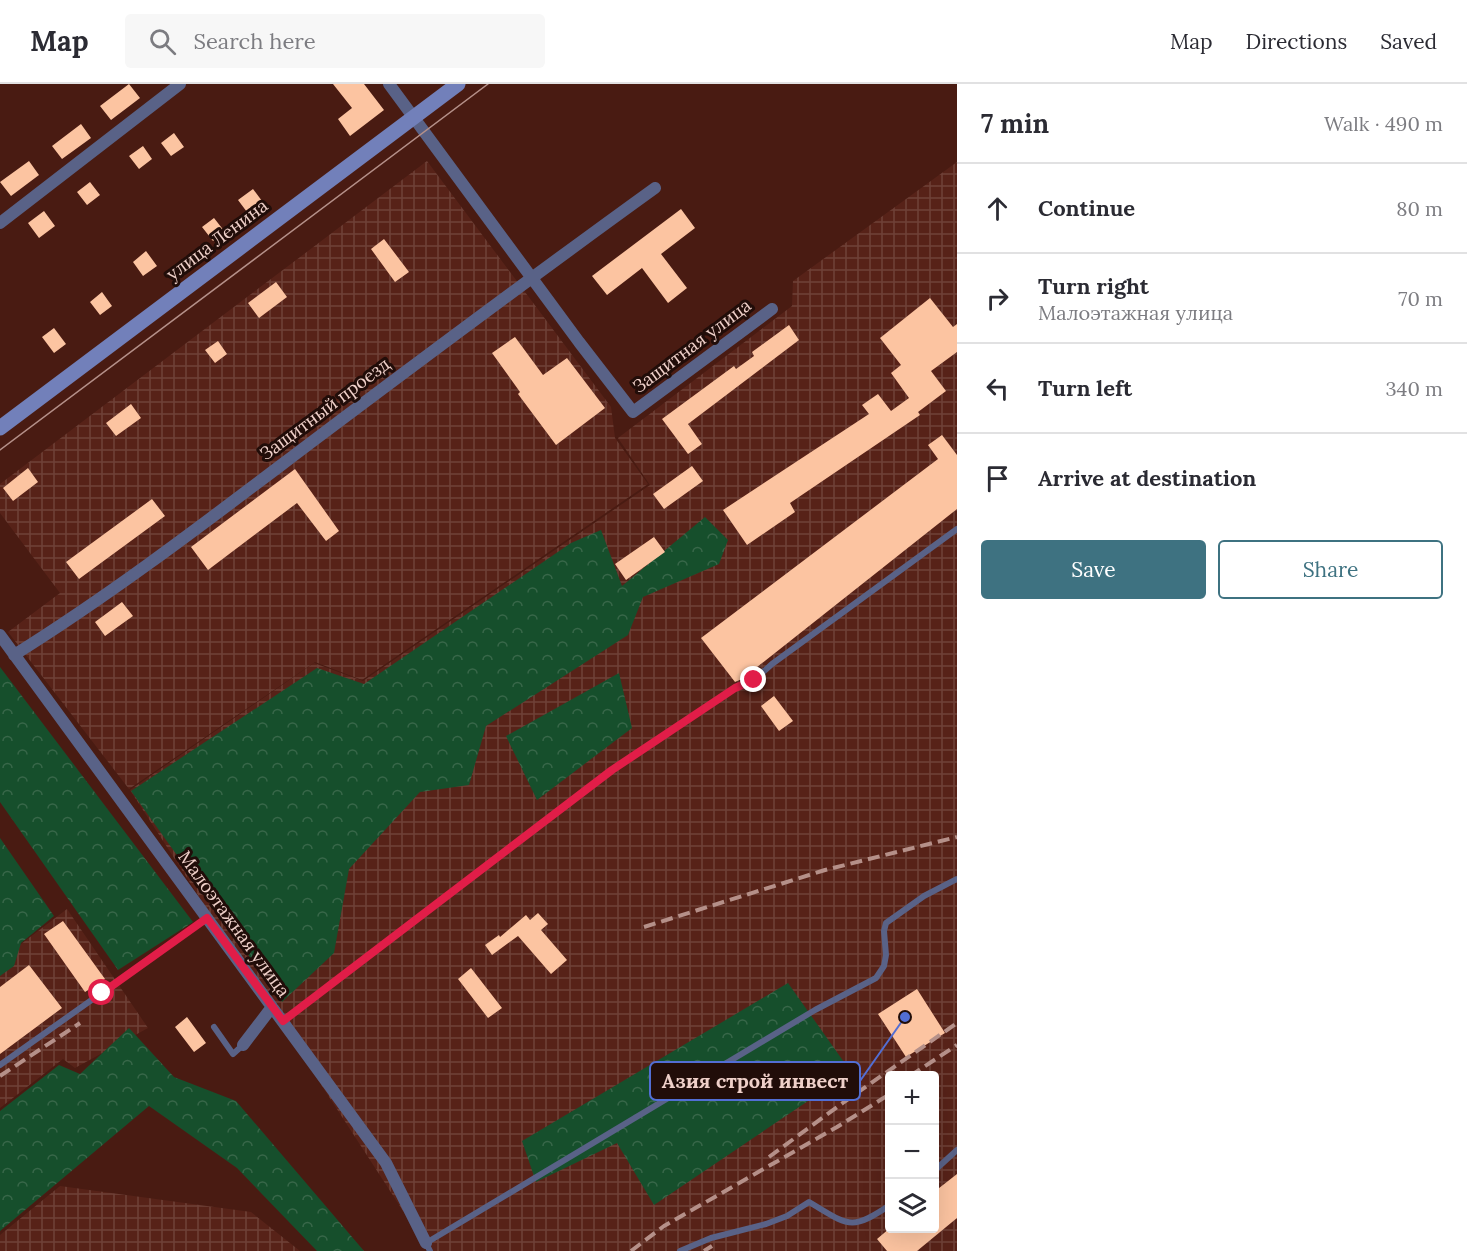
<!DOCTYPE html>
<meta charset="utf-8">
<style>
:root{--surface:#fff;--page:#f7f7f7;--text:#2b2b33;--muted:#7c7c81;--line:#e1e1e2;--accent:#3e7281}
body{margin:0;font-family:Lora,serif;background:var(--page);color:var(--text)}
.controls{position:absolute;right:18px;bottom:18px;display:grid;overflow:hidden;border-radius:6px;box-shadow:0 6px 24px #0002}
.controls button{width:54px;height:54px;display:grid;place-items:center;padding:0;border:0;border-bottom:2px solid var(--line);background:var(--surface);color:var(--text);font:30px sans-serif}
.stop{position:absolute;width:18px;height:18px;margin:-14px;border:4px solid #e11d48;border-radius:50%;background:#fff}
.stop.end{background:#e11d48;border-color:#fff;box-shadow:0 2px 6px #0008}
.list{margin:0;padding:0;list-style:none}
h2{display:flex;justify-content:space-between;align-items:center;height:78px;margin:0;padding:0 24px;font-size:26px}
h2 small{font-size:20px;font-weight:400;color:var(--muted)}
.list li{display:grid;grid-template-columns:39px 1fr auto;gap:18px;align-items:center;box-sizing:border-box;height:90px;padding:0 24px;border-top:2px solid var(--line)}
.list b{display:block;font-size:22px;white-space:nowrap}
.list p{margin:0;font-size:20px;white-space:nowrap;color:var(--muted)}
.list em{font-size:20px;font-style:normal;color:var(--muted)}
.actions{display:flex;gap:12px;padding:18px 24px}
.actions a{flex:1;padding:14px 0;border:2px solid var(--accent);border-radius:6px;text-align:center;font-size:21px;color:var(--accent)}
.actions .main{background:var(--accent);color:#fff}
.icon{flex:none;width:33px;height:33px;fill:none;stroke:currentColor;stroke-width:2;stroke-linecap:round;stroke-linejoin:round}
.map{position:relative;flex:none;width:957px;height:1167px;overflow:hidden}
header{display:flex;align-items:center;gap:36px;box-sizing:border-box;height:84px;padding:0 30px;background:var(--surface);border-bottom:2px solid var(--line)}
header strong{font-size:28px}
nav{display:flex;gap:33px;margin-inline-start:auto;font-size:21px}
.search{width:420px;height:54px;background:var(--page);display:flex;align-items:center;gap:15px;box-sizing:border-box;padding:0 21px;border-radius:6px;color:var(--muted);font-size:22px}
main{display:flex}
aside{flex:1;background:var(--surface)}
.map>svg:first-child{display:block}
.industrial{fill:url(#industrial-grid);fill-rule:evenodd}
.forest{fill:url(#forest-crowns)}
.building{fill:#fcc4a1}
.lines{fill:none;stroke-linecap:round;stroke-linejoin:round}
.service{stroke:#596287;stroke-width:6}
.minor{stroke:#596287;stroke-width:12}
.secondary{stroke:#7280ba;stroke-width:15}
.tram{stroke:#b59089;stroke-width:1.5}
.rail{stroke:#b59089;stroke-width:4;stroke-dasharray:12 6;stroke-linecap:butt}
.route{stroke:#e11d48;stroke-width:8}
.labels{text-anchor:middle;stroke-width:6;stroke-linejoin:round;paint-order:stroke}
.street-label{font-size:18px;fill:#efd0c9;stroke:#210d09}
.leader{fill:none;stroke:#526ed4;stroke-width:2}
.callout-dot{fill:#526ed4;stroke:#210d09;stroke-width:2}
.callout{fill:#210d09;stroke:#526ed4;stroke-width:2}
.callout-label{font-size:20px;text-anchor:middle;font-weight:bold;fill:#efd0c9}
</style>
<header>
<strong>Map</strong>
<div class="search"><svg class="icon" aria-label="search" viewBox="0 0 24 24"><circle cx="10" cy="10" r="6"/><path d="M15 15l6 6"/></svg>Search here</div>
<nav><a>Map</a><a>Directions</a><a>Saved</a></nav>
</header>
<main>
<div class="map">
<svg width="957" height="1167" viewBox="0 0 957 1167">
<defs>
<pattern id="industrial-grid" width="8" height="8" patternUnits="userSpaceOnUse" patternTransform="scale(1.5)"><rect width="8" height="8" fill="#572218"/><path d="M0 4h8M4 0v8" fill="none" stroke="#6f4138"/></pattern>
<pattern id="forest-crowns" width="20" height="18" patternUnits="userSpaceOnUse" patternTransform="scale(1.5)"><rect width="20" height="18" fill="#164f2c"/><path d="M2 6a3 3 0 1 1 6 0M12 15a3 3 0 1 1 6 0" fill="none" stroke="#386749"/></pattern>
</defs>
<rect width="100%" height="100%" fill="#491b12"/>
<path class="industrial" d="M427 77 611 323 615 354 648 400 362 596 315 578 129 705 8 548 60 509 0 429V400Z
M957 78V1167H429L130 706 314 579 363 597 650 401 618 354 792 222 793 197ZM890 992H934V1144H890Z
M67 825 148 944 75 984 63 975 0 1024V876Z
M60 1102 251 1128 300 1167H0V1151Z"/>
<path class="forest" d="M705 433 728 456 719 480 643 513 628 551 486 642 469 701 420 708 349 785 334 869 282 918 131 707 317 584 364 600 571 459 601 446 622 502Z
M0 583 193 838 118 886 0 718Z
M619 589 632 644 537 716 506 652Z
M0 754 54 832 21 859 14 882 0 892Z
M788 899 851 988 654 1121 617 1059 536 1098 522 1057Z
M129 944 174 993 236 1017 364 1167H317L237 1084 149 1022 0 1147V1027L59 981 80 990Z"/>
<path class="building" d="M129 0 140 14 111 36 100 22Z
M333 0H364L384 26 350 52 338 35 352 24Z
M81 40 91 54 62 75 52 62Z
M174 49 184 63 171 72 161 59Z
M143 62 152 75 139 85 129 72Z
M29 77 39 91 11 112 0 98Z
M90 98 100 111 87 121 77 108Z
M253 105 262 117 247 128 238 116Z
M681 125 695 144 661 170 687 204 668 219 642 184 607 211 592 192Z
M44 127 55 142 39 154 28 139Z
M214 134 225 148 213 157 202 143Z
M384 155 409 188 395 198 371 165Z
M146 167 157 182 143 192 133 178Z
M276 198 287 213 259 234 248 219Z
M102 208 112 222 100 231 90 218Z
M930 214 953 243 957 240V268L931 287 946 307 918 328 920 331 790 419 795 428 747 461 723 426 869 330 862 321 878 310 891 327 909 314 891 289 901 281 880 254Z
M789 241 799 256 688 340 702 360 688 370 662 335 734 282 736 285 754 272 752 268Z
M54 244 66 260 54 269 42 253Z
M515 253 543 291 567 274 605 324 556 361 518 310 520 308 492 269Z
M218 257 227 270 215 279 205 266Z
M131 320 141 334 116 352 106 339Z
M942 351 957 371V425L742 595 735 598 701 554 938 375 928 361Z
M692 382 703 397 664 425 653 410Z
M28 384 38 398 13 417 3 404Z
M295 385 339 447 326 457 297 419 208 486 191 463Z
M152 415 165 432 79 495 66 478Z
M654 453 665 468 626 496 615 480Z
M122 518 133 532 105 552 95 538Z
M774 612 793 637 779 647 761 622Z
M538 829 548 840 541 846 567 876 551 890 518 852 492 871 485 861 499 851 500 853 526 831 530 836Z
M63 837 105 895 85 908 44 850Z
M29 881 62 924 0 970V903Z
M471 884 502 924 488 934 458 895Z
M917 905 945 949 906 973 878 930Z
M187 933 206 959 194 968 175 943Z
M957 1090V1134L917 1167H887L877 1155 890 1144H934V1108Z"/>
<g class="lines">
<path class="service" d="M283 937 612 686 735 604 754 596 772 580 957 445
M214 943 233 970 243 961
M0 981 207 834
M934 1087 957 1066
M430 1167 426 1159 815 926 876 894 884 882 886 871 884 847 886 839 924 812 957 795
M680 1167 711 1154 766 1140 787 1132 809 1118C848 1141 850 1148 890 1121"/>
<path class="minor" d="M389 0 579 258 633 328 772 225
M0 139 180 0
M0 551 386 1079 426 1159
M14 571C118 506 215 431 313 357 426 272 540 187 655 104
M243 961 272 923"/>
<path class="secondary" d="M0 344 458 0"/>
<path class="tram" d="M0 366 488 0"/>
<path class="rail" d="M644 843 825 786 957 753
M0 992 80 939
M910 992 957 961
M769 1073 844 1018 957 939
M631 1167 664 1142 837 1043 890 1010
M704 1167 712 1162"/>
</g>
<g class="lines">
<path class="route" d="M102 909 207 834 283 937 612 686 735 604 754 596"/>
</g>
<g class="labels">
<g class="street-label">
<text transform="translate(217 156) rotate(-37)" y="6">улица Ленина</text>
<text transform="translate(692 262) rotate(-37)" y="6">Защитная улица</text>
<text transform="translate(325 325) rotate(-37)" y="6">Защитный проезд</text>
<text transform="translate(234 840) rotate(54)" y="6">Малоэтажная улица</text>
</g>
</g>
<path class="leader" d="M905 933L860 997"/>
<circle class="callout-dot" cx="905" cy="933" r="6"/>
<rect class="callout" x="650" y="978" width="210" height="38" rx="6"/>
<g class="callout-label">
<text x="755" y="1004">Азия строй инвест</text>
</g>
</svg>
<div class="controls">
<button>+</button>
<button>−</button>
<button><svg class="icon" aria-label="layers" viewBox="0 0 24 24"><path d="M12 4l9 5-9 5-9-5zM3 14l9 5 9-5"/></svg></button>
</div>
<div class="stop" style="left:102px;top:909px"></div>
<div class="stop end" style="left:754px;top:596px"></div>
</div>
<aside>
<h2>7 min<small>Walk · 490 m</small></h2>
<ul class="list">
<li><svg class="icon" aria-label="ahead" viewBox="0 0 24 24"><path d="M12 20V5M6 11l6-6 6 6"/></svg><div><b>Continue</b></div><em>80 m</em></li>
<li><svg class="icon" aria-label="right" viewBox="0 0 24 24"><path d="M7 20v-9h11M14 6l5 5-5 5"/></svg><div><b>Turn right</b><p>Малоэтажная улица</p></div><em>70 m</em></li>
<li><svg class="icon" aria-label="left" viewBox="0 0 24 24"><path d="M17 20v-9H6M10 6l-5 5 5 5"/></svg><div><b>Turn left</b></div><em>340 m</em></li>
<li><svg class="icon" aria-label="arrive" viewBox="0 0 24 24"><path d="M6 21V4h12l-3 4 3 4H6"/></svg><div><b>Arrive at destination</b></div></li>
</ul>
<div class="actions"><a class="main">Save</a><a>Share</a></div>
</aside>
</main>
